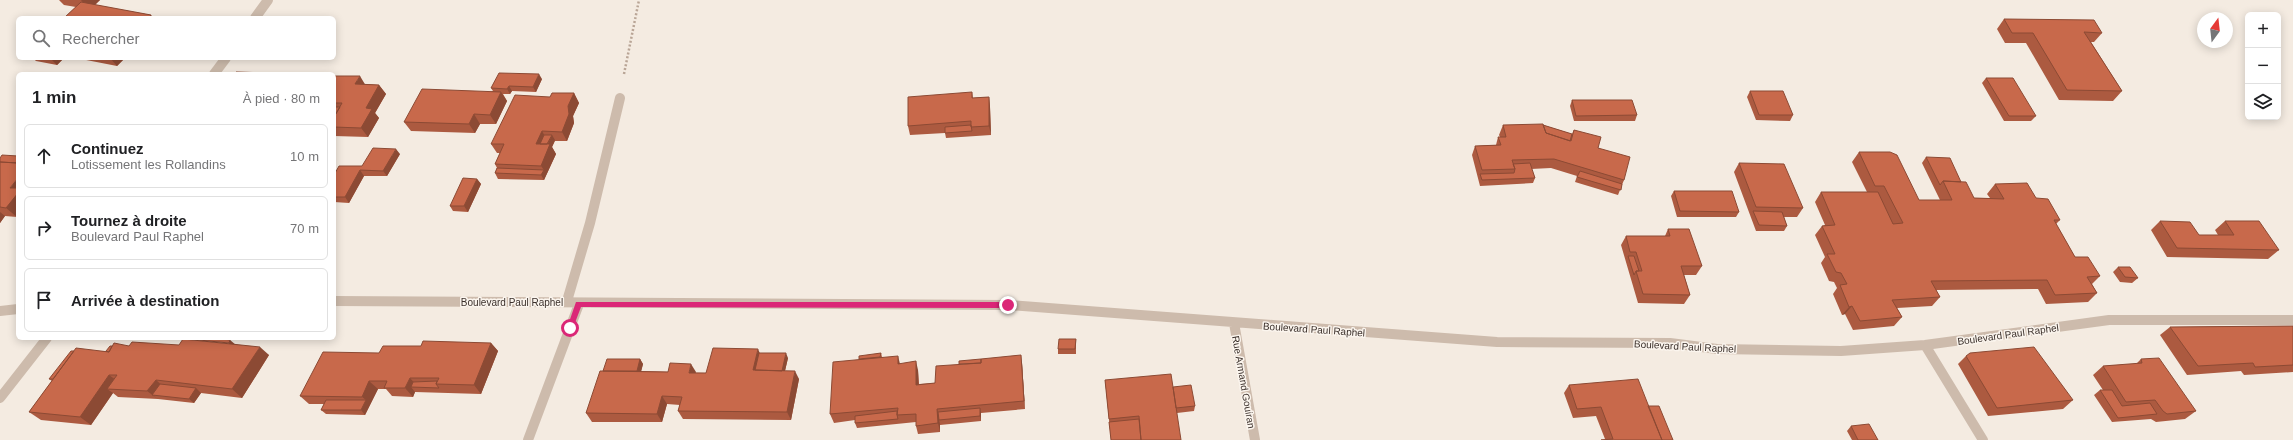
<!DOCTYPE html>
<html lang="fr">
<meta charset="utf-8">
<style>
:root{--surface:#fff;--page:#f2f2f2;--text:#202124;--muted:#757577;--line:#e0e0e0}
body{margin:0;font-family:Helvetica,sans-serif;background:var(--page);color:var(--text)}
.controls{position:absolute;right:12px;top:12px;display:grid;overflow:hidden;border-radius:6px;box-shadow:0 2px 10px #0003}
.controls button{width:36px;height:36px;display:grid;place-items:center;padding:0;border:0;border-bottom:1px solid var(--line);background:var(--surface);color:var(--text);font:20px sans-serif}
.compass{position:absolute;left:2197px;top:12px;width:36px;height:36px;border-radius:50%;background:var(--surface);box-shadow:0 2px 10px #0003;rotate:15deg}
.stop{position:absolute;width:12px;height:12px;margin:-9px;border:3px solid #db2777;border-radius:50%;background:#fff}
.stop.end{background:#db2777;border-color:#fff;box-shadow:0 1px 4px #0008}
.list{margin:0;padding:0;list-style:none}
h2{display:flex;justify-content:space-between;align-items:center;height:52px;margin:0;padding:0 16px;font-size:17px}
h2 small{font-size:13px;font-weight:400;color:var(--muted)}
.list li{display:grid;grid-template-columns:26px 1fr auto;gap:12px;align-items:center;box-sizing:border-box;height:64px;margin:0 8px 8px;padding:0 8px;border:1px solid var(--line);border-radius:6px}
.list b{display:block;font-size:15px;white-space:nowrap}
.list p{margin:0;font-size:13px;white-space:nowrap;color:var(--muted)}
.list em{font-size:13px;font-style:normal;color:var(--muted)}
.icon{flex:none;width:22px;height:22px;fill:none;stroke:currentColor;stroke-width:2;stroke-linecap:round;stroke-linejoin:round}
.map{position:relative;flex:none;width:2293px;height:440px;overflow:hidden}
.search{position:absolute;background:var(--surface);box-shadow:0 2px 10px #0003;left:16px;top:16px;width:320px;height:44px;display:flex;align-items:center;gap:10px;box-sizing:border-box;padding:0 14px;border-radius:6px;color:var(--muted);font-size:15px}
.panel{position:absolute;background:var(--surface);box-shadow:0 2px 10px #0003;left:16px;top:72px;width:320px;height:268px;border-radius:6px}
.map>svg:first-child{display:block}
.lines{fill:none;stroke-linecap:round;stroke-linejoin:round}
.path{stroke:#b9a596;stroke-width:2.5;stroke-dasharray:2 2;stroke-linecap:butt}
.minor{stroke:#cdbbac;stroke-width:10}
.wall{fill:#ac5a40}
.shaded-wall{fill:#8c4a34}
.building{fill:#c8694b;stroke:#8c4a34}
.route{fill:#db2777}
.labels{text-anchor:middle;stroke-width:3;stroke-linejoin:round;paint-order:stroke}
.street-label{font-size:10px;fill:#3b302b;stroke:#fbf5ee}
</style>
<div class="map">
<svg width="2293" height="440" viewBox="0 0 2293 440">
<rect width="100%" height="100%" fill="#f4ebe1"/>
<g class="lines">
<path class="path" d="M624 74 639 0"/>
<path class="minor" d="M255 18 268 0
M214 74 226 58
M334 301 1008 305 1497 342 1670 343 1717 349 1841 351 1925 345 2109 320H2293
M567 301 590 223 620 98
M0 311 18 309
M1234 323 1255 440
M1925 345 1983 440
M0 398 47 338
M528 440 579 304"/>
</g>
<path class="wall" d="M59 0H100L95 5 151 15 153 18H64L76 7 64 5Z
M2004 19 2102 33 2094 42H2091L2122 91 2113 101 2059 100 2026 43H2005L1997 29Z
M33 58H64L57 65 36 61Z
M76 58H125L117 66Z
M334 76 365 84 379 85 386 94 375 113 379 118 368 137 334 136Z
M1986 78 2036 116 2031 121H2004L1982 83Z
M542 79 536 92 512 91 510 94H503L507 101 496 124H480L475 133 411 131 404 122 493 91 491 88Z
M1750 91 1793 115 1790 121 1756 120 1747 97Z
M972 92 973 98 989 97 990 107 991 135 946 138 945 133 910 135 908 126Z
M574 93 579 103 573 116 574 123 567 141H555L552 147 556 154 544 180 498 179 495 173 497 168 495 164 500 153H497L491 144 550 97Z
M1572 100 1637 115 1635 121H1574L1570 106Z
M1503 125H1543L1572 134 1574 130 1598 148 1624 180 1618 195 1575 182 1577 176 1551 168 1531 169 1535 178 1533 183 1480 186 1472 155 1475 146 1496 145 1498 137H1500L1499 135Z
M1859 152 1919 200H1940L1922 163 1926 157 1961 182 1974 198H1990L1987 194 1995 184 2036 198 2060 220 2056 224 2075 257 2100 276 2092 284 2097 293 2088 302 2046 304 2038 289 1936 290 1940 297 1932 306 1897 308 1902 317 1894 326 1853 330 1845 314 1842 315 1833 294 1837 288 1834 282 1829 281 1821 263 1825 257 1815 235 1822 226 1825 225 1815 202 1821 192H1867L1852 162Z
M400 154 387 176H364L349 203 334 202V175Z
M0 158 17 217 5 216 0 223Z
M1739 163 1803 208 1797 217H1784L1787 226 1784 231H1756L1734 172Z
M477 179 481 184 468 212 453 211 450 206Z
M1674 191 1739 212 1736 217H1677L1671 196Z
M2160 221 2199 235H2218L2215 230 2225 221 2279 250 2268 259 2167 257 2151 230Z
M1668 229 1702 266 1696 275H1684L1690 295 1684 304 1638 303 1621 245 1626 236H1665Z
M2118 267 2138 278 2132 283 2120 282 2113 272Z
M2293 326V372L2244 375 2241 371 2187 375 2160 335 2170 327Z
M1076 339V354H1058V349Z
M491 343 498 351 481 394 415 392 413 397 392 396 386 389H378L365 415 326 414 321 410 324 404H309L300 396 379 353Z
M235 344 269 355 242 398 201 393 194 403 158 399 118 397 113 393 91 425 41 420 29 412 52 381 49 379 74 351H106L129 346Z
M759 353 788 358 785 371 799 379 791 420 683 419 678 411 680 405 667 404 662 422H592L586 413 603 371 640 359 643 364 641 371 706 373Z
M881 353 882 357 918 370 919 384 935 383 1022 363 1025 409 981 413V421L940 425V424V432L918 434 916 426V422L857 428 855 423V420L834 423 830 414 859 359Z
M1966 356 2073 400 2063 409 1988 416 1958 364Z
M2141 359 2196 411 2185 419 2156 422 2151 419 2112 422 2094 395 2100 390H2103L2093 375 2103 366 2136 364Z
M1105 380 1173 387 1195 406 1194 411 1177 413 1111 440Z
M1569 385 1648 406 1673 440 1605 439 1596 416 1573 418 1564 393Z
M1851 426 1878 440H1852L1847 431Z"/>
<path class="shaded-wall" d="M81 0H100L89 10Z
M151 15 153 18H148Z
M50 58H64L57 65Z
M110 58H125L117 66Z
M539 74 542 79 536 92 533 87Z
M360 76 366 86 355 84Z
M379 85 386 94 375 113 379 118 368 137 361 128 366 108Z
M509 86 512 91 510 94 507 89Z
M501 92 507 101 496 124 490 115Z
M574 93 579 103 573 116 574 123 567 141 562 132 568 106Z
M989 97 990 107 991 135 989 126Z
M474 114 480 124 475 133 469 124Z
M542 131 547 140 544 148 536 144Z
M552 135 555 140 552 147 556 154 544 180 541 175 544 170 541 166 546 148Z
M396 149 400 154 387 176 383 171Z
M360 170 364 176 349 203 345 197Z
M18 178V216L17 217 6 208 10 188Z
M477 179 481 184 468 212 464 206Z
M0 212 5 216 0 223Z
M1852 306 1845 314 1842 315 1849 307Z
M230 340 236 345 228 346Z
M491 343 498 351 481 394 474 385Z
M260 347 269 355 242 398 232 389Z
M758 349 762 358 758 374 753 370Z
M786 353 788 358 783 379 781 374Z
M1021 355 1022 363 1025 409 1024 401Z
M898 356 900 364H898Z
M640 359 643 364 639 380 636 375Z
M916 361 918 370 919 393 916 385Z
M691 364 696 372 693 381 689 373Z
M795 371 799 379 791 420 787 412Z
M109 375 120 383 107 389 113 393 91 425 80 417Z
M410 378 418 387H411L415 392 413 397 405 388Z
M156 380 166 389 152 395 158 399 147 391Z
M369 381 378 389 365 415 361 410 366 400 362 397Z
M196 388 201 393 194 403 189 399Z
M662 396 667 404 662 422 657 414Z
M980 408 981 413V421L980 416Z
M937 409 940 417 939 420 940 424V432L938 423Z"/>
<path class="building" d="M81 2 151 15 148 18H64Z
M2004 19 2094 20 2102 33 2084 32 2122 91 2067 90 2033 33H2012Z
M236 72 269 73V74H235Z
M499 73 539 74 533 87 509 86 507 89 491 88Z
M334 76H360L355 84 379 85 366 108 372 109 361 128 334 127V117L342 103H334Z
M1986 78H2013L2036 116H2009Z
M422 89 501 92 490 115 474 114 469 124 404 122Z
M1750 91H1783L1793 115H1759Z
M972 92V98L989 97V126L971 127V121L908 126V97Z
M552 93H574L568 106 569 114 562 132 542 131 536 144H550L541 166 495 164 504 144H491L515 95 550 97Z
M1572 100H1632L1637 115 1576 116Z
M334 107H340L334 117Z
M1543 124 1546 133 1571 141 1574 130 1601 137 1598 148 1630 157 1624 180 1554 159 1512 160 1515 169 1482 170 1475 146 1501 145 1498 137H1506L1503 125Z
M971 125 972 131 945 133V127Z
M1543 125 1572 134 1570 141 1546 133Z
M544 135H552L547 144H540Z
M373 148 396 149 383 171 360 170 345 197H334V175L339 166H362Z
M1859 152H1890L1897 155 1919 200H1952L1943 181 1966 182 1974 198 2004 199 1995 184 2027 183 2036 198 2048 199 2060 220H2054L2075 257H2088L2100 276 2087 277 2097 293 2055 295 2047 280 1931 281 1940 297 1892 300 1902 317 1860 321 1852 306 1849 307 1840 285 1847 284 1841 273 1836 272 1827 254H1835L1822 226 1835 225 1821 192H1878L1893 224 1903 223 1884 186H1875Z
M2 155 18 156V163L0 162V158Z
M1926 157 1950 158 1961 182 1943 181 1940 185Z
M0 162 18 163V178L10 188H18V193L6 208 0 207Z
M1530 163 1535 178 1482 180 1480 174 1514 173 1515 169 1513 164Z
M1739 163 1784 164 1803 208 1756 207Z
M497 168 544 170 541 175 495 173Z
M1580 171 1622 184 1621 190 1577 177Z
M463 178 477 179 464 206H450Z
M1674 191H1732L1739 212 1680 211Z
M1753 211 1782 212 1787 226 1759 225Z
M2160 221 2190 222 2199 235H2234L2225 221H2259L2279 250 2177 248Z
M1668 229H1689L1702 266H1681L1690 295 1643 294 1636 271H1642L1636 252H1630L1626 236H1670Z
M1628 256H1634L1639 271H1636L1634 275Z
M2118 267H2130L2138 278 2125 277Z
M2293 326V365L2255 367 2253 363 2198 366 2170 327Z
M190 338H217L230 340 229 343 189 339Z
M183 339 260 347 232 389 156 380 147 391 107 389 117 375H109L80 417 29 412 76 348 109 352 114 343 129 346 132 342 179 345Z
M1059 339H1076L1075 349H1058Z
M423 341 491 343 474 385 436 384 439 378H410L405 388H384L387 381H369L362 397 300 396 323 352 379 353 383 346H421Z
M110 346H112L109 352 106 351Z
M2034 347 2073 400 1997 408 1966 356 1970 353Z
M713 348 758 349 753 370 795 371 787 412 678 411 682 397 662 396 657 414 586 413 600 371 668 372 670 363 691 364 689 373H706Z
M71 351H74L53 379H49Z
M759 353H786L782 371 755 370Z
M881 353 880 357 859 359V356Z
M1021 355 1024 401 937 409 938 423 916 426V414L897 415 898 408 830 414 833 362 898 356V364L916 361V385L935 383 936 366 981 363V359Z
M2159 358 2196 411 2167 414 2163 411 2155 400 2126 402 2103 366 2142 363 2141 359Z
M607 359H640L637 371H603Z
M981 359V363L959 364V361Z
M1171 374 1181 440H1141L1139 416 1109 419 1105 380Z
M1638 379 1662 440H1601L1613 439 1601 407 1577 409 1569 385Z
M437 381 436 384 439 388 411 387 413 382Z
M160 384 196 388 189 399 152 395Z
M1191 385 1195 406 1176 408 1173 387Z
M2100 390H2112L2122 406 2150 403 2157 414 2118 418Z
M326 400H366L361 410H321Z
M1648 406H1659L1673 440H1662Z
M980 408V416L939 420 938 412Z
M897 411V415L898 419 855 423V416Z
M1139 419 1141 440H1111L1109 422Z
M1869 424 1878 440H1858L1851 426Z"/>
<path class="route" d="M576 302H1008L1012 305 1008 308 581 307 573 328 570 330 567 328Z"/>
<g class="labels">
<g class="street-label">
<text x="512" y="306">Boulevard Paul Raphel</text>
<text transform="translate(1314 329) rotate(4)" y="4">Boulevard Paul Raphel</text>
<text transform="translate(2008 334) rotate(-8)" y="4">Boulevard Paul Raphel</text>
<text transform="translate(1685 346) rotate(3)" y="4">Boulevard Paul Raphel</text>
<text transform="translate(1244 382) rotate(80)" y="4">Rue Armand Gouiran</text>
</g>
</g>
</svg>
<div class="controls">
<button>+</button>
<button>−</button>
<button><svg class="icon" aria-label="layers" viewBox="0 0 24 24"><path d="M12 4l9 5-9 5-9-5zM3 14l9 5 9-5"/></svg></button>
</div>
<svg class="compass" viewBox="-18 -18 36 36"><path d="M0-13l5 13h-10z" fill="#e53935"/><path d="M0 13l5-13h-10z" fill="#757577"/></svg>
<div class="stop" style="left:570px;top:328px"></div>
<div class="stop end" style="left:1008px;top:305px"></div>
<div class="search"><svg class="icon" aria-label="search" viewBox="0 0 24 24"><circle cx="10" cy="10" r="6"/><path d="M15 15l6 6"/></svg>Rechercher</div>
<section class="panel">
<h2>1 min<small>À pied · 80 m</small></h2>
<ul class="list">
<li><svg class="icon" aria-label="ahead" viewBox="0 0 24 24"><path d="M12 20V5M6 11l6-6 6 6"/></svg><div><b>Continuez</b><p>Lotissement les Rollandins</p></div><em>10 m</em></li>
<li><svg class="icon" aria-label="right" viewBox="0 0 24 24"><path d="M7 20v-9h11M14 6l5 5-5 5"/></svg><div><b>Tournez à droite</b><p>Boulevard Paul Raphel</p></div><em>70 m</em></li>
<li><svg class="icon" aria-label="arrive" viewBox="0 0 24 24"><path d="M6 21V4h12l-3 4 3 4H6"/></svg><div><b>Arrivée à destination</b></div></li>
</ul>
</section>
</div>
